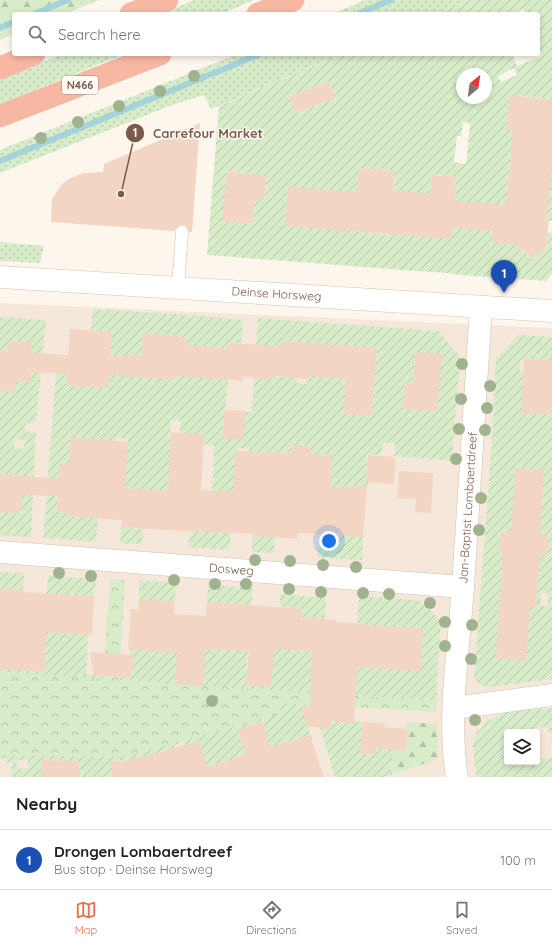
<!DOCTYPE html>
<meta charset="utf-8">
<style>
:root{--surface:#fff;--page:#f2f2f2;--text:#202124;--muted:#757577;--line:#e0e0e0;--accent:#e76f51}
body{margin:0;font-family:Quicksand,sans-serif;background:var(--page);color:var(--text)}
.controls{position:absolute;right:12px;bottom:12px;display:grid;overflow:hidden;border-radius:4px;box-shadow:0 2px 6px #0003}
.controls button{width:36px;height:36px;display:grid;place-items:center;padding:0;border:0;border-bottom:1px solid var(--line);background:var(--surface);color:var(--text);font:20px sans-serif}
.compass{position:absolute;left:456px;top:68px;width:36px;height:36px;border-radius:50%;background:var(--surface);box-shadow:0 2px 6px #0003;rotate:29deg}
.you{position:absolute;left:329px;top:541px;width:14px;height:14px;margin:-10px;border:3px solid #fff;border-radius:50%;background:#1a73e8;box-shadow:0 0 0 6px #1a73e833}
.badge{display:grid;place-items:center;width:26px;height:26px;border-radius:50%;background:var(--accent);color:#fff;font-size:13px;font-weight:700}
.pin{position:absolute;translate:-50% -33px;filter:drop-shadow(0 1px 2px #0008)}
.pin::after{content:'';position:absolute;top:21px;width:14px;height:12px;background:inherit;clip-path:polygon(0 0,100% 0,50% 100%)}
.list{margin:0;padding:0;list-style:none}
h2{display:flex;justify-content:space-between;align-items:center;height:52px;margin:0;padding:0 16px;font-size:17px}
h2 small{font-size:13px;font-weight:400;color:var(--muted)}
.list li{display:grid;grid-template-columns:26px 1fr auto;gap:12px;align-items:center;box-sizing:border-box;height:60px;padding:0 16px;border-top:1px solid var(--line)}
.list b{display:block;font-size:15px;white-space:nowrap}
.list p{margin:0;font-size:13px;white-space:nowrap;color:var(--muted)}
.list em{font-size:13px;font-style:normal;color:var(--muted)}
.icon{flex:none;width:22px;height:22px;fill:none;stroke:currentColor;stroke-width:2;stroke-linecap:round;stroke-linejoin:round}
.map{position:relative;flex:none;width:552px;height:777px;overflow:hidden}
.search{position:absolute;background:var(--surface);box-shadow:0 2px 6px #0003;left:12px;right:12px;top:12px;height:44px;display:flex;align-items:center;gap:10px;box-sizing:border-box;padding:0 14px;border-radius:4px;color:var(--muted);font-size:15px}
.sheet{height:112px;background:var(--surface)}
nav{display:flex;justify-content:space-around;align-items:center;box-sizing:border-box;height:56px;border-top:1px solid var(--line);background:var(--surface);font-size:11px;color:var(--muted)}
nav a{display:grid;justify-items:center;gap:2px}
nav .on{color:var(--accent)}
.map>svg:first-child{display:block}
.residential{fill:#f5e8da;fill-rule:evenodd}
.grass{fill:url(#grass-dots)}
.forest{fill:url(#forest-firs)}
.park{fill:url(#park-crowns)}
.garden{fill:url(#garden-furrows);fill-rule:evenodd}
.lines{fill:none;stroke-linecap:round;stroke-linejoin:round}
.stream{stroke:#a5d3da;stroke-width:6}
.building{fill:#f3d5c3}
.lane-casing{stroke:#d1beb0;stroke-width:13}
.street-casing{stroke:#d1beb0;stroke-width:23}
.secondary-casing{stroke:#d6c0b0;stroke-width:23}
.highway-casing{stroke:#dad1cd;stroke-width:23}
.lane{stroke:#fff;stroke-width:12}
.street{stroke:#fff;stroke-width:22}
.secondary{stroke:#fff;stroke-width:22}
.highway{stroke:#f7b7a3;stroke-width:22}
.tree{fill:#a0b28e}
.labels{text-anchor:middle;stroke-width:3;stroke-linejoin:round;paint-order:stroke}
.shield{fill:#fffaf3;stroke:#a28b7f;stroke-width:1}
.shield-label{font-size:11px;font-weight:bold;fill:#7a5c4d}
.street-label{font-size:12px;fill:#7a5c4d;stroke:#fffaf3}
.leader{fill:none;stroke:#7a5c4d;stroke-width:1.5}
.callout-dot{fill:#7a5c4d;stroke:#fffaf3;stroke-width:1.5}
.mark-label{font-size:12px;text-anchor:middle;font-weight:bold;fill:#fff}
.callout-label{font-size:13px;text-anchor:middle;font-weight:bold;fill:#7a5c4d;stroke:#fffaf3;stroke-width:3;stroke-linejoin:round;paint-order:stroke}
</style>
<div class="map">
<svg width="552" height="777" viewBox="0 0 552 777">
<defs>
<pattern id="grass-dots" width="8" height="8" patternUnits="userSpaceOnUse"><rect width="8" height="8" fill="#d8ecc9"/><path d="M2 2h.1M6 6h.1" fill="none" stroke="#b4c2a5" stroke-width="1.8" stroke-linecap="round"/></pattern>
<pattern id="forest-firs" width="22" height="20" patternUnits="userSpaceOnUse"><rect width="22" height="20" fill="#d8ecc9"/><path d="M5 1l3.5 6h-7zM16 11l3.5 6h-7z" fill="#b4c2a5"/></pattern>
<pattern id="park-crowns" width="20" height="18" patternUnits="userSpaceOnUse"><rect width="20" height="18" fill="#d8ecc9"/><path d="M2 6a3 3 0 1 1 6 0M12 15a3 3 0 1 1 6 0" fill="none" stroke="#b4c2a5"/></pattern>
<pattern id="garden-furrows" width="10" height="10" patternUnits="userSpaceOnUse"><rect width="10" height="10" fill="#d8ecc9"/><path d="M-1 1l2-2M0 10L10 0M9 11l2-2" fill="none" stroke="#b4c2a5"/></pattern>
</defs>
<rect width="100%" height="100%" fill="#fdf6ec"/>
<path class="residential" d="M0 303 552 328V777H0ZM507 732H537V762H507Z"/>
<path class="grass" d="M194 0H254L221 14H161Z
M365 0H468L435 14H332Z
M63 54H124L0 104V79Z
M237 54H341L211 109 204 95 172 105 0 173V150Z
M0 242 44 246 40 263 0 261Z"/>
<path class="forest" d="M0 0H99L65 14H14V34L0 40Z
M407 722 437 724 438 759 391 775 390 772 394 749 406 750Z"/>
<path class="park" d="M110 579 125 580 119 680 437 701 436 712 281 703 280 714 122 757 0 755V672L103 679Z"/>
<path class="garden" d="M468 0H552V100L523 96 510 98 506 129 552 135V156L511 152 507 192 552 173V221L496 214 492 241 508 244 520 238 519 250 526 251 529 256H535L537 252 545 253 547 239 545 232 551 233 552 228V274L546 281 460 275 447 273C367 268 287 261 207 255L219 106 341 54H512L517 66 542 56 538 45V14H525L523 9 512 14H435ZM514 68 517 75 501 82 498 76ZM462 74H486V98H462ZM329 82 335 98 295 113 289 96ZM463 122 470 123 466 164 454 162 457 136H461ZM359 168 395 171 389 235 354 231ZM227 171 247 173 246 181 254 175 267 176 264 199H254L252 224 223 221ZM432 175 456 177 450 239 430 194ZM288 187 325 229 286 226Z
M93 309 191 315 243 320 241 344 228 343 227 349 200 346 228 380 223 433 243 435 245 411 252 412 258 318 439 331 460 357 452 461 394 456 395 444 383 443 381 455 367 454 366 482H368L367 488 353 487 323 493 331 473 332 455 311 454 310 446 293 445 292 450H297V453L283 452 281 470 260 452 249 451V449L237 448 234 496 212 495 214 445 183 443 171 445 168 491 124 488 128 439 116 438V441L103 440V443L82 465 60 463 58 490 55 492V497L58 499 57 512 69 513V516L98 518 96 542 43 538 57 362 67 363 66 385 108 388 112 332 91 330ZM143 333 177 336 178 337 187 338 185 361H176L174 380 139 377 140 355H142ZM284 341 310 343 307 384 296 383 297 378 274 376 270 379H267L270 345 280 346ZM335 345 377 348 371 416 344 413 346 379 332 377ZM415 353 441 354 437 411 403 409 405 384H413ZM171 420 181 421 180 433H182L181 439 169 438Z
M0 317 46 320 36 423H26L25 431 36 432 31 537 0 535V512L20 513 24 476 0 474V391L15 392 16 381 29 382 30 372 39 373 41 354 31 353 32 342 9 341 8 352 0 351ZM15 439 25 440 24 449 14 448Z
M518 335 552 337V360L521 359 520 372H524L522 413 551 414 552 404V679L491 687C482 686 479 685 474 678L491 454 496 359ZM516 468 544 470 542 506 513 504ZM501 532 548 535 547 555 499 552ZM541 593H548V606H541ZM500 603 530 604 526 660 496 658Z
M121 527 143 529 142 544 120 543Z
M194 531 231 533 229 550 188 547 189 537Z
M320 535 363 537 362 560 318 558Z
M253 536 275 537 274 553 252 552Z
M0 572 24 573 23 590 1 589 0 588Z
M48 576 96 579 94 596 75 595 73 593H71V595L52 594 50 632 88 635 86 674 103 676V679L0 672V627L20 670 44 671 45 650 43 649Z
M139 580 176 583 175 602 139 599Z
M208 585 253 588 251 605 207 602Z
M280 594 326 598 325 619 303 617 301 615V609L280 607Z
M359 596 414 600 422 602 441 621 437 675V701L203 686 204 649 225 650V645L248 647 246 685 275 631 277 649 319 652 356 640ZM378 626 423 629 420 671 379 668 380 648ZM311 676 325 677 324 690 311 689Z
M179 643 176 684 119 680V676L131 677 133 660 130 659V644Z
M281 703 314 705 315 707 301 706 312 739 308 741 306 736 289 741 270 753 268 742 262 722 238 729 244 749 248 758 226 761 205 767 186 745 185 742 174 745 182 771 132 759 111 761 113 777H81L79 761 42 760 41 777H11L12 763H6L7 759 0 758V755L122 757 280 714ZM165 750 168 762 160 764 157 753ZM17 760H28V769L16 768Z
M552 708V732L549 733 548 727 533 728V732H507V762H537V760L552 758V777H476L473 747 476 734 488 721 506 712Z
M337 719 363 722 360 753 375 755 376 748 394 749 390 772 391 775 383 777H335L320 728 331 721 336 722Z"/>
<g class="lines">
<path class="stream" d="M34 14 68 0
M357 14 391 0
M0 28 14 22
M0 161 260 54"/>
</g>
<path class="building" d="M329 82 335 98 295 113 289 96Z
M510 95 552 100V173H551L546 220H549L545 253 537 252 532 260 526 251 519 250V245L492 242 493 231 452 227 451 239 285 226 288 187 356 192 359 168 395 171 393 190 430 194 432 175 456 177 454 201 506 205 513 130 506 129Z
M200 123 192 232H189L186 226 182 225 176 228 175 231 51 222 52 199 62 184 69 179 83 173 103 172 104 164Z
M227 171 267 176 264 200 254 199 252 224 222 221Z
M70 329 112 332 110 356 142 355 143 333 178 336V337L187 338 186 345 227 349 228 343 280 346 284 341 377 348 371 416 344 413 346 379 308 376 307 379 274 376 270 380 243 377 242 381 175 376 174 380 109 375 108 388 66 385 67 374 30 372V382L16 381 15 392 0 391V351L8 352 9 341 32 342 31 353 68 355Z
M415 352 442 354 437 411 403 409 405 383 413 384Z
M524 359 552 360V414L522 413Z
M224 410 245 411 243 440 223 438Z
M171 432 204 435 201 490 233 492 236 451 292 453 293 445 310 446 311 454 332 455 330 488 367 486 363 537 298 533 297 539 253 536 254 534 165 530 121 527 122 520 68 516 69 513 57 512 58 496 22 495 20 513 0 512V474L59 479 60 463 69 464 70 437 128 442 125 488 168 491Z
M368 455 394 457V459H396L394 484 366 482Z
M516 468 544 470 540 534 548 535 547 555H540L536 607H530L526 661 496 658 503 553H499L501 532H511Z
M399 471 433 473 431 513 415 512 416 499 397 498Z
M0 589 23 590V592L94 596 92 635 46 632 44 671 0 669Z
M139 599 175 602 174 614 206 616 207 602 251 605 301 609V615H303V617L336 620 337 622 356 623V624L423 629 420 671 357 667 354 723 331 721 330 729 307 726 301 706 310 707 312 651 274 649 271 687 246 685 249 651 205 649 203 686 176 684 177 680H175L177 653 128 649 131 609 138 610Z
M90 652 133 655 131 677 94 675Z
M262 722 270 747 310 735 324 777H113L110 761H122L157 753 199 741 207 767 246 755 238 729Z
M363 722 385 723 384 727 407 729 406 750 376 748 375 754 360 753Z
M42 760 79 761 80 777H41Z"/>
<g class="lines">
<g class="lane-casing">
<path id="lane" d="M178 288 182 232"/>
</g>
<g class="street-casing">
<g id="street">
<path id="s1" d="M0 552 463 587"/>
<path d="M454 708 552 695"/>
<path id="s2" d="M457 777C447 716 459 648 463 586 469 493 475 400 481 307"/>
</g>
</g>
<g class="secondary-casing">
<g id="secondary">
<path id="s3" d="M0 277 552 311"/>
</g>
</g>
<g class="highway-casing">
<path id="highway" d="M131 14 167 0
M258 14 293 0
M0 68 34 54
M0 116 160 54"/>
</g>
<use href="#lane" class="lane"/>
<use href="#street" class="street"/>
<use href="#secondary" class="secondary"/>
<use href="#highway" class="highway"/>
</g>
<g class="tree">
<circle cx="194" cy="76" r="6"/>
<circle cx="160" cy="91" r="6"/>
<circle cx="119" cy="106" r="6"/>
<circle cx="78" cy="122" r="6"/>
<circle cx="41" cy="138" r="6"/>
<circle cx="462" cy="364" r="6"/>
<circle cx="490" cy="386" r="6"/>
<circle cx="461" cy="399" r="6"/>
<circle cx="487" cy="408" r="6"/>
<circle cx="459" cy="429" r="6"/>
<circle cx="485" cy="430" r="6"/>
<circle cx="456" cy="459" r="6"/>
<circle cx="481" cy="498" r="6"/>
<circle cx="479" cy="530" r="6"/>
<circle cx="255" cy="560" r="6"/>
<circle cx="290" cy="561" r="6"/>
<circle cx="323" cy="565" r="6"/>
<circle cx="356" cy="567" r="6"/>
<circle cx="59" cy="573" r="6"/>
<circle cx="91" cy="576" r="6"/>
<circle cx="174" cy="580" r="6"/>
<circle cx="215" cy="584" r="6"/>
<circle cx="246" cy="584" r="6"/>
<circle cx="289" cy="589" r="6"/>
<circle cx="321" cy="592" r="6"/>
<circle cx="363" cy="593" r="6"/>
<circle cx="389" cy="594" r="6"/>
<circle cx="430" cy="603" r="6"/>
<circle cx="445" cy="622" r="6"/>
<circle cx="472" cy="625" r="6"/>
<circle cx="445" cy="646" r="6"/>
<circle cx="471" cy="659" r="6"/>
<circle cx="212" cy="701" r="6"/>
<circle cx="475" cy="720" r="6"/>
</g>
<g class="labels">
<rect class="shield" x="62" y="76" width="36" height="18" rx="3"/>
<g class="shield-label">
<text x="80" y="89">N466</text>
</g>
<g class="street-label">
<text dy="4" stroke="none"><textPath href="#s3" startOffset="277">Deinse Horsweg</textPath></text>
<text dy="4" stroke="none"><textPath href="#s2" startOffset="270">Jan-Baptist Lombaertdreef</textPath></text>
<text dy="4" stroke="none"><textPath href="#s1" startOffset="232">Dosweg</textPath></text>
</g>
</g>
<path class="leader" d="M121 194L135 133"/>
<g class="callout-dot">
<circle cx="121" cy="194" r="4"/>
<circle cx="135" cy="133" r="10"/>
</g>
<g class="mark-label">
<text x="135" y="137">1</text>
</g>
<g class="callout-label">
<text x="208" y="138">Carrefour Market</text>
</g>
</svg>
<div class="controls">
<button><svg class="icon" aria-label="layers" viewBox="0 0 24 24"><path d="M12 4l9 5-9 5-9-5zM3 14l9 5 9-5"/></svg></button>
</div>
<svg class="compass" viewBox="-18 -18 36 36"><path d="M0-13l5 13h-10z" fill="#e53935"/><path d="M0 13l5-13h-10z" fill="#757577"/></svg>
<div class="you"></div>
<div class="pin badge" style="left:504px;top:293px;background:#1a4fb4">1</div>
<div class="search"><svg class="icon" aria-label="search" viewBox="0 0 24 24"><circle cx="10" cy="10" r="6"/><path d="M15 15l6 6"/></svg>Search here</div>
</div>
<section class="sheet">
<h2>Nearby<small></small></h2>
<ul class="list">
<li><span class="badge" style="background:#1a4fb4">1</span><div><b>Drongen Lombaertdreef</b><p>Bus stop · Deinse Horsweg</p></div><em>100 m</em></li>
</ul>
</section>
<nav>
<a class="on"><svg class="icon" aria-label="map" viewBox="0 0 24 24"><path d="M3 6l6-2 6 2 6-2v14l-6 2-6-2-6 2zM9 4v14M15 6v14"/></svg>Map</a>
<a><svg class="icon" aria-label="directions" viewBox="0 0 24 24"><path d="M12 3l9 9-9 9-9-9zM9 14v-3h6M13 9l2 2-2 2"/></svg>Directions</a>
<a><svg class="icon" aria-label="saved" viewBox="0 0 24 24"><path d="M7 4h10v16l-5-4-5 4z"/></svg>Saved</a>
</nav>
